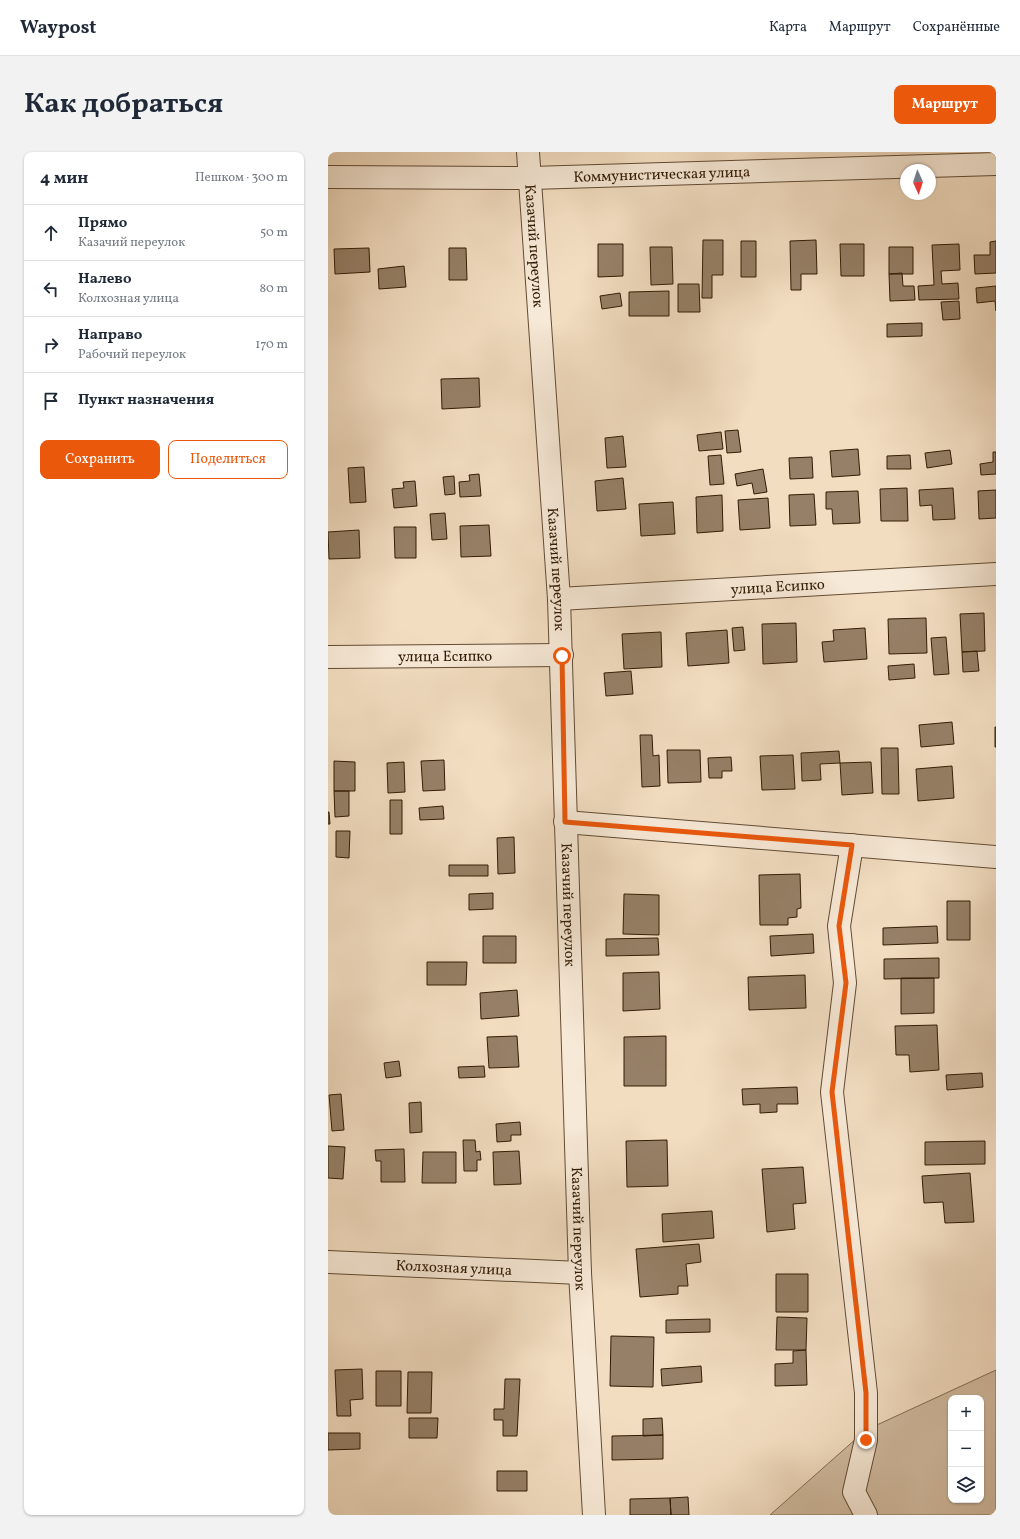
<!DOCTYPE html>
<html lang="ru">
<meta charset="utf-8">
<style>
:root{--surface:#fff;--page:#f2f2f3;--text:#1f2937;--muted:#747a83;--line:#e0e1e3;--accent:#ea580c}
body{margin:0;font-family:Vollkorn,serif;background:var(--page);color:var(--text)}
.controls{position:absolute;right:12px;bottom:12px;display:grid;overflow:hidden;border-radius:8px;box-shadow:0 1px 3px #0004}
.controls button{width:36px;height:36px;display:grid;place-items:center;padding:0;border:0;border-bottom:1px solid var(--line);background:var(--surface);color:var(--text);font:20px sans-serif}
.compass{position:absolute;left:572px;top:12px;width:36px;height:36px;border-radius:50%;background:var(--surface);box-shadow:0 1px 3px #0004;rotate:177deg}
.stop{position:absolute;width:12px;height:12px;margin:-9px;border:3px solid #ea580c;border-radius:50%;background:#fff}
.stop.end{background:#ea580c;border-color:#fff;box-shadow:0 1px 4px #0008}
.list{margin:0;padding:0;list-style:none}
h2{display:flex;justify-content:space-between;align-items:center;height:52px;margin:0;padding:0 16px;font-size:17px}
h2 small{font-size:13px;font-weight:400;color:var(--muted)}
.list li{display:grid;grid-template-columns:26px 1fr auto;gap:12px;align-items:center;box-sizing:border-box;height:56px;padding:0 16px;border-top:1px solid var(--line)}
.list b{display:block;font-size:15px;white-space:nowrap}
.list p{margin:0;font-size:13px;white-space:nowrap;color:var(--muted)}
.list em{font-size:13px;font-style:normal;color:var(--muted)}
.actions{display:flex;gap:8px;padding:12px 16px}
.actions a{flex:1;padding:9px 0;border:1px solid var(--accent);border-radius:8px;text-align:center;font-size:14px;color:var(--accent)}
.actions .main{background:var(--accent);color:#fff}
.icon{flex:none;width:22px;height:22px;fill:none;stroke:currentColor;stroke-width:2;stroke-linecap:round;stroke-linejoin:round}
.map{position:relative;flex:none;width:668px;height:1363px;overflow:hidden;border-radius:8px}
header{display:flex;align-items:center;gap:24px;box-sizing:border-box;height:56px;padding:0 20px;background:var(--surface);border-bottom:1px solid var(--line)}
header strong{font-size:19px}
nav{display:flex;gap:22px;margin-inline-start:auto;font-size:14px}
.intro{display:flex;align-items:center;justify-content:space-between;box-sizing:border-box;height:96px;padding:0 24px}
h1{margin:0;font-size:28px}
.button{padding:10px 18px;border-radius:8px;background:var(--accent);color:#fff;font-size:14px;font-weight:700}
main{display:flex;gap:24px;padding:0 24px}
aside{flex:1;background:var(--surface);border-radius:8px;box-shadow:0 1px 3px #0004}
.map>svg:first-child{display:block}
.green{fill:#d1bca1;stroke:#826c53;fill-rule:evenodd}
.building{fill:#968067;stroke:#321c05}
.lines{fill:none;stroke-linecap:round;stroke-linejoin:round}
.minor-casing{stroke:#624c34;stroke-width:24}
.minor{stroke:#f7e9d7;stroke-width:22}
.route{stroke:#ea580c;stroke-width:5}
.labels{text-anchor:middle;stroke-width:3.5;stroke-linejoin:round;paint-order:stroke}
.street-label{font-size:15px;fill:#321c05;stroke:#f7e9d7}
</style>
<header>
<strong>Waypost</strong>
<nav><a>Карта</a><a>Маршрут</a><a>Сохранённые</a></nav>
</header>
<div class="intro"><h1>Как добраться</h1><a class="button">Маршрут</a></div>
<main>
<aside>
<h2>4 мин<small>Пешком · 300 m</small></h2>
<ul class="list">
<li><svg class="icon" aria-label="ahead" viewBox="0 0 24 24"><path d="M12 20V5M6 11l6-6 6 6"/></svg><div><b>Прямо</b><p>Казачий переулок</p></div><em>50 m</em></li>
<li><svg class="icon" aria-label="left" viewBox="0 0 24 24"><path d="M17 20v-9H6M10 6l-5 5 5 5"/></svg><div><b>Налево</b><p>Колхозная улица</p></div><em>80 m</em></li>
<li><svg class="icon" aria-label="right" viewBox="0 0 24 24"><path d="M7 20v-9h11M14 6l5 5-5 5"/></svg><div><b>Направо</b><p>Рабочий переулок</p></div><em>170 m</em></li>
<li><svg class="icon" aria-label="arrive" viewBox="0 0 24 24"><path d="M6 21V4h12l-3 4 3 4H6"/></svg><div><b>Пункт назначения</b></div></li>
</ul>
<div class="actions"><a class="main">Сохранить</a><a>Поделиться</a></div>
</aside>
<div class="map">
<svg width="668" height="1363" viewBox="0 0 668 1363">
<rect width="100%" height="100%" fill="#f2ddc1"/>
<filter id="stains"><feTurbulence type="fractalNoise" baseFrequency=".005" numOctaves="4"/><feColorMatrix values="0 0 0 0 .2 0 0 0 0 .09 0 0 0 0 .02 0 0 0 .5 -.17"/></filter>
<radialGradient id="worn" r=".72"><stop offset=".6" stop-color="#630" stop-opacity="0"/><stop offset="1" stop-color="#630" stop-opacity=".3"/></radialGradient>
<path class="green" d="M668 1218V1363H442L538 1278ZM623 1246H653V1348H623Z"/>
<path class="building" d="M375 88H395V123H384V146H374Z
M488 88 489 122H473V138H463L462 89Z
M413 89H428V125H413Z
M668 89V121L647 122 646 103H662V90Z
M270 92H295V124L270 125Z
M512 92H536V124H513Z
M631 92 632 118 613 119 614 132 630 131 631 147 591 148 590 134 606 133 604 93Z
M322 95H344L345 132 323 133Z
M561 95H585V122H561Z
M41 96 42 120 7 122 6 97Z
M121 96H138L139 128H121Z
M76 114 78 135 51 137 50 117Z
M574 121 575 134H586L587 148 562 149 561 122Z
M350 132H371L372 160H350Z
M668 134V159L667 149 649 151 648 136Z
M341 139V164H301V140Z
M292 141 294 154 274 157 272 144Z
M631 149 632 167 615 168 613 150Z
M594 171V184L559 185V172Z
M151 226 152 255 114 257 113 227Z
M410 278 413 300 399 301 397 279Z
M393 280 395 297 371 299 369 283Z
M295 284 298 315 279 316 277 286Z
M530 297 532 323 504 325 502 299Z
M622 298 624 312 599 316 597 301Z
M665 300H668V322L653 323 652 312 665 310Z
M393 303 396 332 382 333 380 304Z
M582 303 583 317H559V304Z
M484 305 485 326 462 327 461 306Z
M36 315 38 350 22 351 20 316Z
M435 317 439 340 426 342 424 331 409 334 407 322Z
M151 322 153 344 132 345 131 330 142 329 141 323Z
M126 324 127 342 117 343 115 325Z
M295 326 298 357 269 359 267 329Z
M87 329 89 354 66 356 64 337 76 336 75 330Z
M579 336 580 369H553L552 337Z
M625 336 627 367 605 368 604 353 592 354 591 338Z
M668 338V366L651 367 650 339Z
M530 339 532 371 505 372 504 357H498V340Z
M486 342 488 373 462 374 461 343Z
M394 343 395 379 369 381 368 345Z
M440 346 442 376 412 378 410 348Z
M345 350 347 382 313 384 311 352Z
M117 361 119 387 104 388 102 362Z
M161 373 163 404 133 405 132 374Z
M66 375H88V406H67Z
M31 378 32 406 1 407 0 380Z
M656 461 657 499 634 500 632 462Z
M598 466 599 501 561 502 560 467Z
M468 471 469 510 435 512 434 472Z
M415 475 417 498 406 499 404 476Z
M537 476 539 507 496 510 494 490 506 489 505 478Z
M399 478 401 511 360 514 358 481Z
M333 480 334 515 296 517 294 482Z
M618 485 621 522 606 523 603 486Z
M649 499 651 519 635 520 634 500Z
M586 512 587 526 561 528 560 514Z
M303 519 305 542 278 544 276 521Z
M624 570 626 592 593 595 591 573Z
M667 575H668V595H667Z
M312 583H324L325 604 331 603 332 634 314 635Z
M553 596H570L571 642H554Z
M339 598H372L373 630 340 631Z
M511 599 512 611 492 612 493 628 474 629 473 601Z
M465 603 467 637 434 638 432 604Z
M403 605 404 619H394V626H381L380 606Z
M116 608 117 638 95 639 93 609Z
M6 609 27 610V639H6Z
M76 610 77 640 60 641 59 611Z
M543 610 545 641 514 643 512 611Z
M624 614 626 646 590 649 588 617Z
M6 639H21V664L7 665Z
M62 648H74V682H62Z
M115 654 116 667 92 668 91 656Z
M0 660H1L2 672H0Z
M8 679H22L21 706 8 705Z
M186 685 187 721 170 722 169 686Z
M121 713H160V724H121Z
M472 722 473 756 469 757V765L460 766V773H432L431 723Z
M165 741V757L141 758V742Z
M296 742 331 743V783L295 782Z
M619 749H642V788H619Z
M609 774 610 791 555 793V776Z
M485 782 486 801 443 804 442 784Z
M155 784H188V811H155Z
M330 786 331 803 278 804V787Z
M611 806V826L556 827V807Z
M99 810H139L138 833H99Z
M331 820 332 857 295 859V821Z
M477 823 478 856 421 858 420 825Z
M573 826H606V861L573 862Z
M189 838 191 864 153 867 152 841Z
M609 873 611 918 582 920 581 903H568L567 874Z
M189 884 191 915 161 916 159 885Z
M338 884V934H296V885Z
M71 909 73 924 58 926 56 911Z
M156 914 157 925 131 926 130 915Z
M654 921 655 935 619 938 618 923Z
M469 935 470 952H449V960L432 961V952L415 953 414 937Z
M13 942 16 978 4 979 1 943Z
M93 950 94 980 82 981 81 951Z
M192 970 193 983H183V989L169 990 168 972Z
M135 988H147L148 1000 152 999 153 1008H149V1019H136Z
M339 988 340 1034 299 1035 298 989Z
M657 989V1012L597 1013V990Z
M0 994 17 995 15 1027 0 1026Z
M76 997 77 1030H53V1009H48L47 998Z
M191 999 193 1032 166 1033 165 1000Z
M95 1000H128V1031H94Z
M475 1015 478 1051 465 1052 467 1077 439 1080 434 1017Z
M642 1021 646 1070 617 1071 615 1050 596 1051 594 1024Z
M384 1059 386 1086 335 1090 334 1062Z
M371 1092 373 1110 358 1112 360 1134H350V1142L312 1145 308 1097Z
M448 1122H480V1160H448Z
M449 1165 479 1166 478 1198H448Z
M382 1167V1180L338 1181V1168Z
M283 1184 326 1185 325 1235 282 1234Z
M478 1198 479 1233 447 1234V1212L465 1211V1199Z
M373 1214 374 1230 334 1234 333 1217Z
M34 1217 35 1247 22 1248 23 1264H9L7 1218Z
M48 1219H73V1254H48Z
M80 1220H104L103 1261H79Z
M177 1227H192L189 1284H175V1268H166V1257H176Z
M81 1266H110L109 1286H81Z
M334 1266 335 1283 315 1284V1267Z
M0 1281H32V1297L0 1298Z
M335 1283V1307L284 1308V1284Z
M169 1319H199V1339H169Z
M360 1345 361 1363H343L342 1346Z
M342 1346 343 1363H302V1347Z"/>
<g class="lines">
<g class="minor-casing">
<g id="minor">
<path id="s1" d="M200 0 231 447 252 1121 266 1363"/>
<path id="s2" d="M0 25 203 26 668 12"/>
<path id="s3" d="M231 447 668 422"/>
<path id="s4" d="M0 505 234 503"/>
<path d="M237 670 668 705"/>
<path d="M524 693 511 774 517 831 504 940 538 1241V1288L526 1340 538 1363"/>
<path id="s5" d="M0 1110 252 1121"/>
</g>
</g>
<use href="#minor" class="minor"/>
</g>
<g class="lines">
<path class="route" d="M234 504 237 670 524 693 511 774 518 831 504 940 538 1241V1288"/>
</g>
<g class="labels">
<g class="street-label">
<text dy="5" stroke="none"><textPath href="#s2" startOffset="334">Коммунистическая улица</textPath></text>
<text dy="5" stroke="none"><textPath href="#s1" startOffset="94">Казачий переулок</textPath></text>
<text dy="5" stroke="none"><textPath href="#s1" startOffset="418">Казачий переулок</textPath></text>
<text dy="5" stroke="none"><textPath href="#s3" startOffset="219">улица Есипко</textPath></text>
<text dy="5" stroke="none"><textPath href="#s4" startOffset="117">улица Есипко</textPath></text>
<text dy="5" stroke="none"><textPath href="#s1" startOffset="754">Казачий переулок</textPath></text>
<text dy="5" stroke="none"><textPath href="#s1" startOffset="1078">Казачий переулок</textPath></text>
<text dy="5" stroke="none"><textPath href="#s5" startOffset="126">Колхозная улица</textPath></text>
</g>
</g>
<rect width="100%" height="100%" filter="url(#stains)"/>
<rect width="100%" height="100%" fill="url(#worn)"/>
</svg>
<div class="controls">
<button>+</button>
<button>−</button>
<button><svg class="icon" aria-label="layers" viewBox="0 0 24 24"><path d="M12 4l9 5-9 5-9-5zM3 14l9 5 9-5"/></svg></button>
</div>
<svg class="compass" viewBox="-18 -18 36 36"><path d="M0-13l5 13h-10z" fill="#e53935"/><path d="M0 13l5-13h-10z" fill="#747a83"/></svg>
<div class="stop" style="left:234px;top:504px"></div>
<div class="stop end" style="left:538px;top:1288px"></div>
</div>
</main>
